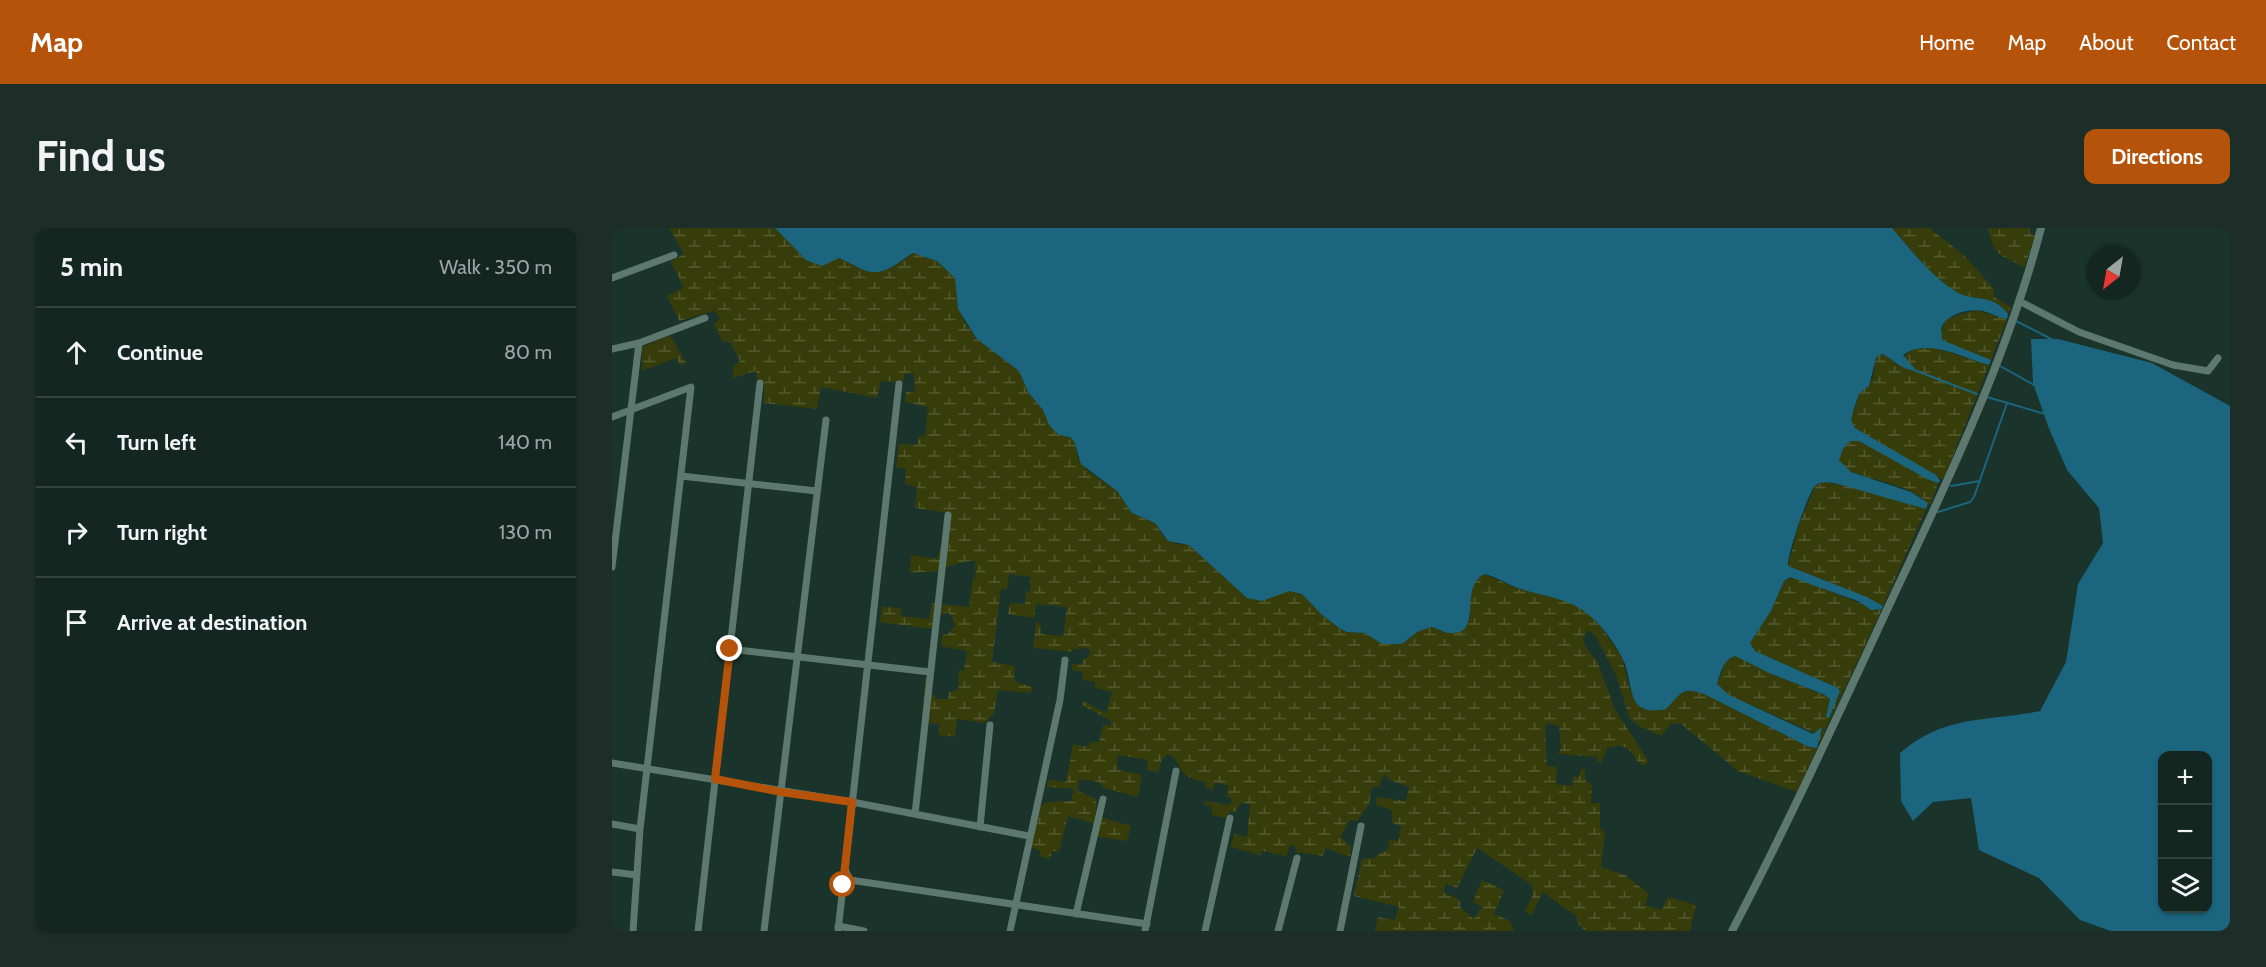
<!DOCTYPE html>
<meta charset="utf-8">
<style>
:root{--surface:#142620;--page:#1d2e29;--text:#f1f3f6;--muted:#9da5a5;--line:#33433e;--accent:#b45309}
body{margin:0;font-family:Cabin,sans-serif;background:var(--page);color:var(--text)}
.controls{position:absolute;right:18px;bottom:18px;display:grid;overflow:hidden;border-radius:12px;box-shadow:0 2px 4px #0004}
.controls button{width:54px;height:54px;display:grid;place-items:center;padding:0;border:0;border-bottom:2px solid var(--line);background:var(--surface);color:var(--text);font:30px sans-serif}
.compass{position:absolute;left:1474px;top:18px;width:54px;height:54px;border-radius:50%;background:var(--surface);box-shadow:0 2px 4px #0004;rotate:211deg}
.stop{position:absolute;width:18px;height:18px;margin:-14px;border:4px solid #b45309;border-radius:50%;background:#fff}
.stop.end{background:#b45309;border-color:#fff;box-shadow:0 2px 6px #0008}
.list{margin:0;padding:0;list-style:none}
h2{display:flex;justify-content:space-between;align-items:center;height:78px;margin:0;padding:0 24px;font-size:26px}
h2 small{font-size:20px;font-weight:400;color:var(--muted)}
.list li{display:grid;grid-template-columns:39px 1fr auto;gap:18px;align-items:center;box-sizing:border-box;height:90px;padding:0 24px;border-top:2px solid var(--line)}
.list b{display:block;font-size:22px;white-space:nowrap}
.list em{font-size:20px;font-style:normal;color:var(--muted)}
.icon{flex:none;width:33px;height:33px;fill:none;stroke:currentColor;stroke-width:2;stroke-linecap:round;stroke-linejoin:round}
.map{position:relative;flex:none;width:1618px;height:703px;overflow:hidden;border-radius:12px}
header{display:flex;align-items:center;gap:36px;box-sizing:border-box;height:84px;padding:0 30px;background:var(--accent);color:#fff}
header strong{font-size:28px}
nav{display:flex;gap:33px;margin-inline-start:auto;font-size:21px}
.intro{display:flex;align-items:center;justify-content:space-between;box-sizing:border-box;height:144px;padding:0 36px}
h1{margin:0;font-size:42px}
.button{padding:15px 27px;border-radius:12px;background:var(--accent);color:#fff;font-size:21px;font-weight:700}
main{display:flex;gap:36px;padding:0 36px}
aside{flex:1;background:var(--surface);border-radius:12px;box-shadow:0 2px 4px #0004}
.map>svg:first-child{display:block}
.wetland{fill:url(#wetland-marsh)}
.water{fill:#1b667e;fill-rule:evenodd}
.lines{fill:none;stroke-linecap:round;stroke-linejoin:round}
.stream{stroke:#1b667e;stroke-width:2}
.minor{stroke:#5d786e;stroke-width:7}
.tertiary{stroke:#5d786e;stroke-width:8}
.route{stroke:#b45309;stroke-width:8}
</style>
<header>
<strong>Map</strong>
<nav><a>Home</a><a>Map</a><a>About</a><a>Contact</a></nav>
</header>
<div class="intro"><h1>Find us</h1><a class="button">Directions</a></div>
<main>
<aside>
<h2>5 min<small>Walk · 350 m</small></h2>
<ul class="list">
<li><svg class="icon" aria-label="ahead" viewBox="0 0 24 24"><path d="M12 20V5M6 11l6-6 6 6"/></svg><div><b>Continue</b></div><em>80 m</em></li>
<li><svg class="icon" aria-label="left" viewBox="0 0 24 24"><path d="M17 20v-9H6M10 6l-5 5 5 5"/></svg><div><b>Turn left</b></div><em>140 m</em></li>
<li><svg class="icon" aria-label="right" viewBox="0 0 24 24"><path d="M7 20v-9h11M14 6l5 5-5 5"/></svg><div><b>Turn right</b></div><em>130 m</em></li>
<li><svg class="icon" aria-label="arrive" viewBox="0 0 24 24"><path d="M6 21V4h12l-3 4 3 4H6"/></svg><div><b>Arrive at destination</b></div></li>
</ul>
</aside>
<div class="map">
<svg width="1618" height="703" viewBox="0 0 1618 703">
<defs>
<pattern id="wetland-marsh" width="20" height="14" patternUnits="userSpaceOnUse" patternTransform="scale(1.5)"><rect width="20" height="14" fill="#373d0a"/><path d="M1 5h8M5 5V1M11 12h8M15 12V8" fill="none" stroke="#545a2e"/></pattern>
</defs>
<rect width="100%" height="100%" fill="#1a332b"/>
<path class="wetland" d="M57 0H163L194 32 215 35 227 30 251 42 269 44 285 37 301 25 325 33 343 50 346 57 345 71 351 92 365 111 407 143 416 164 431 182 437 197 447 207 458 209 462 213 466 230 476 243 505 263 520 285 543 295 551 308 564 316 577 317 635 370 677 363 690 366 709 386 727 400 735 404 753 405 770 416 819 399 830 403 858 391C857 374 855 355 872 346L904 360 959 374 977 387 990 400 1010 430 1018 462 1030 481 1060 475 1065 466 1080 462 1096 468 1197 519 1205 520 1185 564 1126 543 1068 495 1059 496 1049 508 1029 499 1018 491 1004 447 984 408 977 402 971 409 973 418 986 435 1002 480 1037 534 1031 538C1016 527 1021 513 995 520L989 535 985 533V529L946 526 949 520 947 498 936 495 933 499 935 538 945 539 944 556 960 558 962 548 967 549 969 541H973V551L980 558 979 575H988V600L993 604 989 639 1013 647 1037 666 1033 677 1049 682 1056 669 1084 677 1078 703H973L965 694V689L931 664 919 688 913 682 921 667 920 657 865 620 845 660 834 656 831 664 848 672V679L862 691 870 679 861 674 870 652 892 662 882 686 898 693 902 703H763L766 689 783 692 787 679 742 668 750 631 763 630 769 624 775 623 778 611 786 613 789 598 780 595V582L764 577 765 569 794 573 797 559 780 553 772 546 767 559H760L757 576 745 593 738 592 728 609 739 618 738 629 713 620 711 628 684 624V619L678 617 674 628 650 623 649 627 619 619 622 606 635 609 638 577 630 574 623 584 618 583 613 590 600 587 599 578 592 577V573L617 577 620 572 615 567 617 558 603 554 601 562 593 559 594 554C560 548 575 537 556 526L550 531 546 544 535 542 536 532 506 527 505 541 530 547 526 569 492 560 487 554 467 551 466 563 484 571 485 588 519 598 515 613 487 609 481 595 456 588 447 624 441 623 437 631 427 628 428 623 418 619 429 577 436 574 459 573 462 561 435 559 436 552 454 554 461 516 477 519 478 514H487L491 497 499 498V493L470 477 471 473 494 485 500 464 483 460V454L470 452 471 444 460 442V436H470V431L476 430 478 423 476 421 467 419V422L460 421V424L421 420 424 394 428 395 429 406 451 408 455 379 424 376 422 390 396 386 398 375 413 376 414 363H418V349L397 346 395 361H389L380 434 403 438 402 453 420 459 419 465 386 462 382 485 373 495 345 491 343 509 327 507 328 496 310 494 313 451 319 452V466L323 467V471H336L337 464 346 462 347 442 352 443 355 423 329 418 330 407 336 406 343 398 340 388 336 385 322 387 320 401 268 394 270 378 290 381 289 388 317 391 320 375 357 379 361 349H364L363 333C350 332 342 338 328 340L327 343 298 345 299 327 325 331 338 290V285L303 280 305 259 293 256 294 241 284 239 287 216 305 217 306 209 313 208 316 179 293 174 294 164 303 163 302 146 293 145 291 154 269 153 265 170 209 159 205 181 152 175V152L145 151 144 143 121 150V139L128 133 118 114H111L102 96 108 91 102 83 67 93 55 68 72 59 58 34 72 26Z
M1280 0H1317L1352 27 1382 61V69L1399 79 1396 86C1380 64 1361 75 1343 63 1318 47 1299 22 1280 0Z
M1376 0H1418L1417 5 1423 8 1412 40C1387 24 1383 31 1376 0Z
M1363 82 1395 91 1379 132 1334 115 1327 107 1334 91Z
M58 107 74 135 68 137 64 130 30 143V119Z
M1320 119 1377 137 1332 250 1328 251 1243 200 1239 192 1247 166 1257 157 1261 150 1264 130 1267 127 1275 128 1285 137C1298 123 1297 120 1320 119Z
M1238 213H1247L1326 255 1319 276 1316 277C1305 257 1255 252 1233 241L1227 232 1231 221Z
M1212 254 1246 260 1314 281 1271 378 1255 369 1176 338 1187 296 1204 257Z
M1181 349 1265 382 1270 381 1206 517 1207 508 1203 505 1116 467 1105 456 1114 433 1123 428 1157 445 1217 469 1219 473 1226 460 1143 423 1138 415 1159 383 1172 353Z"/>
<path class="water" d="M163 0H1280C1299 22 1318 47 1343 63 1361 75 1380 64 1396 86L1395 91C1386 90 1380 85 1371 83 1356 80 1335 86 1329 100L1330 112 1379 132 1377 137C1352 130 1315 109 1291 127L1304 142C1289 143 1282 131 1270 126L1264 130 1257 158 1247 166 1243 177 1239 192 1243 200 1324 247 1328 253 1326 255 1315 251 1247 213H1238L1231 221 1227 232 1239 244 1299 264 1316 275 1314 281 1226 256C1220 255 1209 252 1203 258 1196 265 1175 327 1176 338L1255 369 1271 378 1270 381 1259 382 1246 373 1178 349 1172 353 1159 383 1138 415 1143 423 1226 460 1228 463 1217 490 1214 489 1218 471 1211 466 1157 445 1123 428C1112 431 1108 445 1105 456L1117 467 1201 506 1210 499 1205 520 1197 519 1096 468C1071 457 1070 464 1054 481 1015 489 1022 462 1013 436 1006 420 992 399 978 388 957 369 932 369 906 360 894 356 884 348 872 346 847 360 870 404 842 405 834 406 827 401 819 399L805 404 790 416H770L753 405 735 404 727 400 709 386 690 366 677 363 650 373 635 370 577 317 556 313 543 295 520 285 505 263 469 236 462 213 458 209 447 207 437 197 431 182 416 164 407 143 365 111 346 81 343 50 325 33 301 25C284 35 271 51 249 41 241 37 235 33 227 30L210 38 194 32Z
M1419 111H1446L1540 135 1618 178V703H1499L1468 692 1427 650 1367 622 1359 570 1321 574 1301 593 1289 573 1288 525C1333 486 1373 494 1428 483L1454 434 1466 356 1491 315 1487 280 1455 242 1436 198 1421 155ZM1550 528H1596V680H1550Z"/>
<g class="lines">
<path class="stream" d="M1404 93 1441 112
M1388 138 1422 157
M1302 142 1365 166
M1375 169 1433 186
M1339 258 1368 253
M1326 284 1358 274 1362 269 1395 175"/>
<path class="minor" d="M0 50 62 27
M1407 73 1467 104 1561 137 1596 143 1606 130
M0 121 27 115 93 90
M0 189 79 159 28 601 21 703
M69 248 205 263
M0 339 27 115
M118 421 318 444
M0 535 240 574 417 608
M303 586 336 287
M0 596 28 601
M368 599 378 497
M233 641 238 652 535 696
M0 644 25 647
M464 686 491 571
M226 698 252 703
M86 703 148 155
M152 703 214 192
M226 703 287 156
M398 703 448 472 453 432
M533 703 564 543
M593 703 618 590
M666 703 685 630
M728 703 749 598"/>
<path class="tertiary" d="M1120 703C1177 594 1228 483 1280 371 1336 253 1396 127 1429 0"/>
</g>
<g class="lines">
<path class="route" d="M118 421 103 551 169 564 240 574 231 657"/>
</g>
</svg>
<div class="controls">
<button>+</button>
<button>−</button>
<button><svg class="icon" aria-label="layers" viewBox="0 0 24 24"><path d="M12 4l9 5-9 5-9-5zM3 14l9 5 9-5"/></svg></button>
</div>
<svg class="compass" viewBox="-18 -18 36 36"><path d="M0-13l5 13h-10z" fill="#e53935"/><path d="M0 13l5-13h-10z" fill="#9da5a5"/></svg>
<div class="stop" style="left:231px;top:657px"></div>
<div class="stop end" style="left:118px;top:421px"></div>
</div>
</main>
